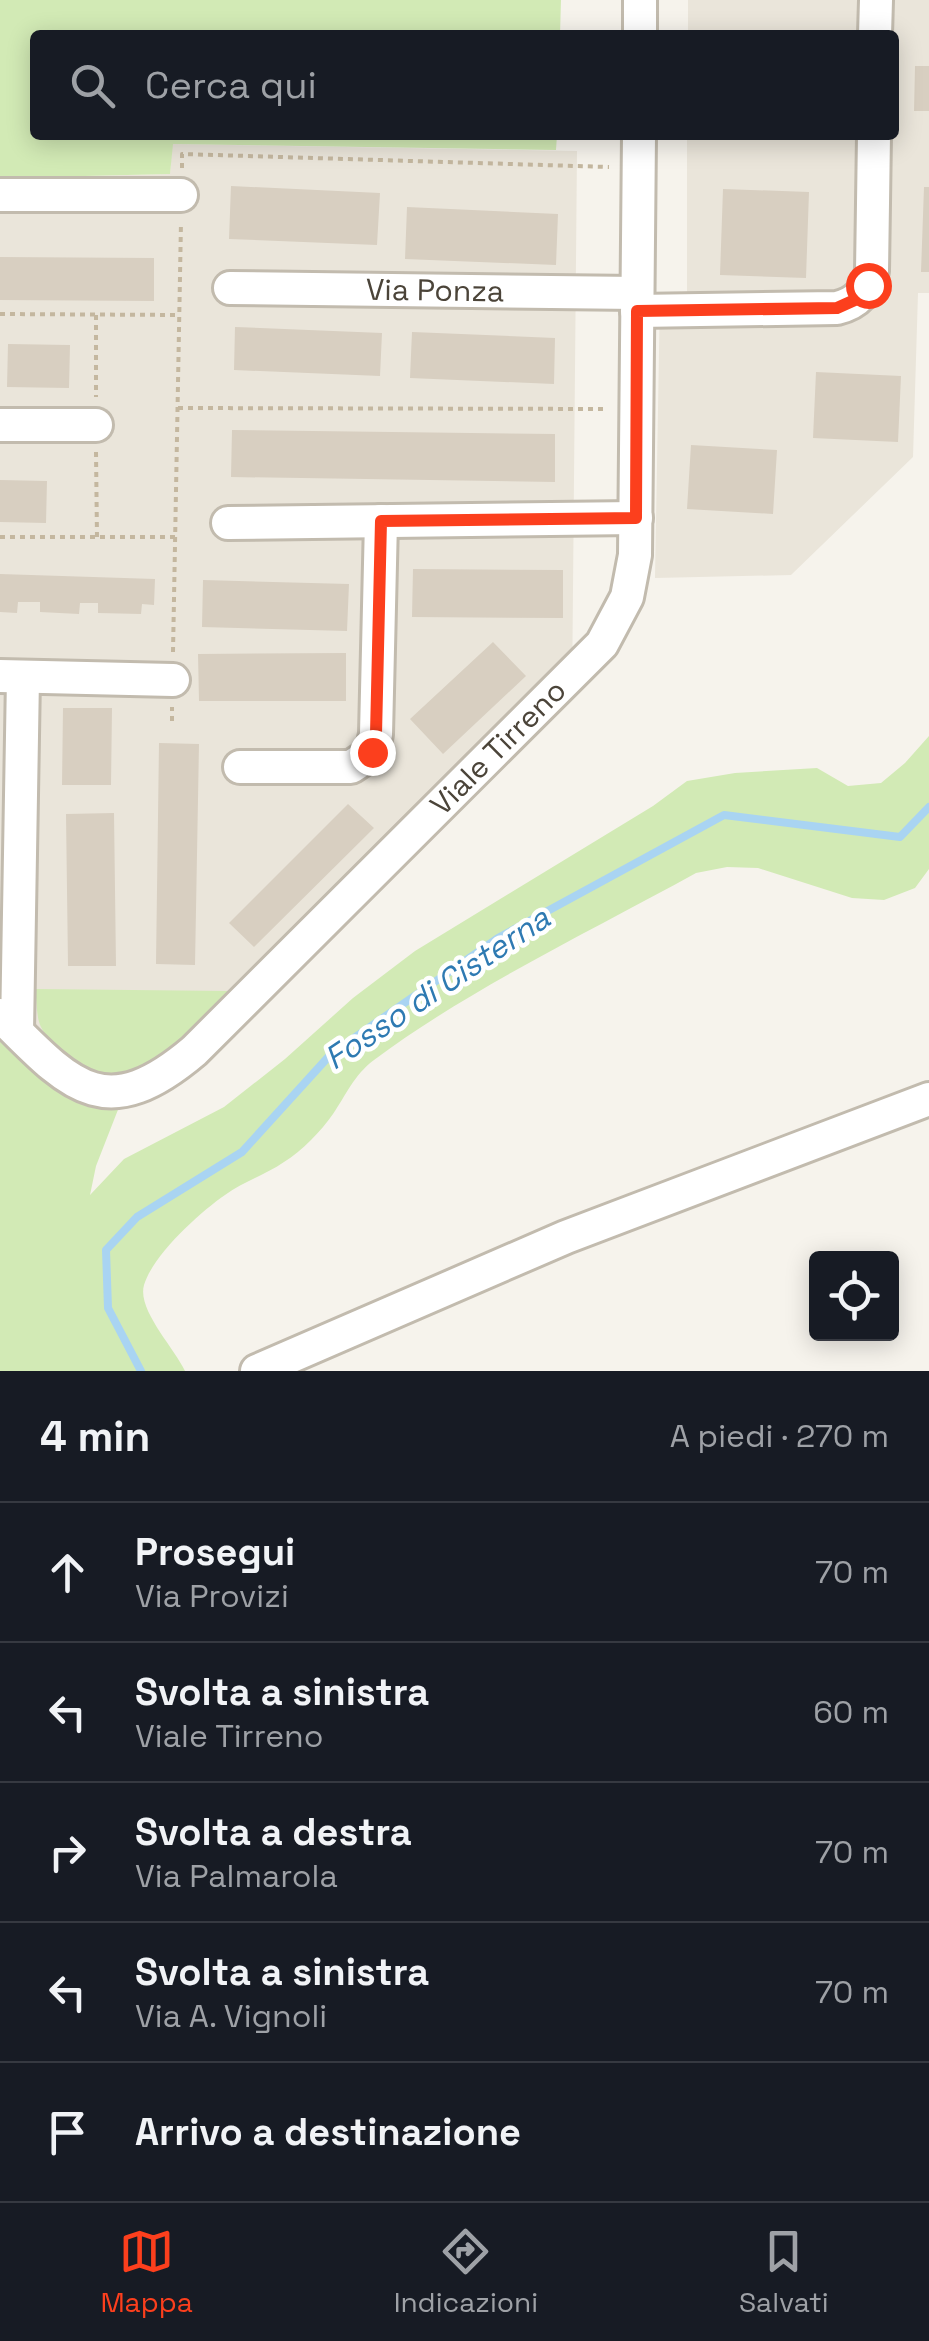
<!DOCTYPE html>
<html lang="it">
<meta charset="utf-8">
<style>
:root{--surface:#171b24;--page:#20242c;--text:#f1f3f6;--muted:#9ea1a6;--line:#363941;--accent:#fc3f1d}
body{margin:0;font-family:"Space Grotesk",sans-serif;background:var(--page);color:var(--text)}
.controls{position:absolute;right:30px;bottom:30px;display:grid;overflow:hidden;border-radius:10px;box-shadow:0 5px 25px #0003}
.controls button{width:90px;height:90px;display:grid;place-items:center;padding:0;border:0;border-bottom:2px solid var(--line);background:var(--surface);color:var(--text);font:50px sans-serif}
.stop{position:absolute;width:30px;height:30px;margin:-22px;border:8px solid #fc3f1d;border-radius:50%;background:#fff}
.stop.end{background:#fc3f1d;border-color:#fff;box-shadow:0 2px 10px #0008}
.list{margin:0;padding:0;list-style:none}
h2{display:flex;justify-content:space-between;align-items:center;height:130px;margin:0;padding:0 40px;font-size:42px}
h2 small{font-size:32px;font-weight:400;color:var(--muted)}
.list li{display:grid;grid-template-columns:65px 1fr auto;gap:30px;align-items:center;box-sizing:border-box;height:140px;padding:0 40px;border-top:2px solid var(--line)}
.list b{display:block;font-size:38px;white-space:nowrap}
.list p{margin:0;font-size:32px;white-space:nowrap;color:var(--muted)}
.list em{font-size:32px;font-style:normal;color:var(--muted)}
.icon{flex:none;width:55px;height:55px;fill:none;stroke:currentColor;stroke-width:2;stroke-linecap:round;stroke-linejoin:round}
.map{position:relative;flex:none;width:929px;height:1371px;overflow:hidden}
.search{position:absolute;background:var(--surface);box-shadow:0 5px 25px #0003;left:30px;right:30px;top:30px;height:110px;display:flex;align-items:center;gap:25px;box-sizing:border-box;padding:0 35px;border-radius:10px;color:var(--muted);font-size:38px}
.sheet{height:830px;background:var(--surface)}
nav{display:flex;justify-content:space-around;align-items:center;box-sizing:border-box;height:140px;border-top:2px solid var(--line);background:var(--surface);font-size:28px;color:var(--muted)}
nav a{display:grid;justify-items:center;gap:5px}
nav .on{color:var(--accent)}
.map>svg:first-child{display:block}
.residential{fill:#eae5da}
.green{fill:#d2eab5}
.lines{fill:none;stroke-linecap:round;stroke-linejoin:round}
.stream{stroke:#a9d4f2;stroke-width:8}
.building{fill:#d8cfc1}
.minor-casing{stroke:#c2bbae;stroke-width:38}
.path{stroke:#c4b79f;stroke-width:4;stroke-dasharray:5 5;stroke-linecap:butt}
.minor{stroke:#fff;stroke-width:32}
.route{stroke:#fc3f1d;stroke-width:12}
.labels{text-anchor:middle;stroke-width:9;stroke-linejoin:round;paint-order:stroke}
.street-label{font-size:30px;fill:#4b4439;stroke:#fff}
.water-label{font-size:32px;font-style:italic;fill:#2e7ab2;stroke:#fff}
</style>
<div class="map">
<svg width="929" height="1371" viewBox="0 0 929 1371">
<rect width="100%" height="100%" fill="#f6f3ec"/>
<path class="residential" d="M688 0H929V293H918L913 457 791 575 655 578 660 296H687V135H894V35H688Z
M172 144 577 151 572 698 220 1045 163 1093 121 1102 0 1028V178L170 174Z"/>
<path class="green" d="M0 0H561L560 35H35V135H557L556 150 173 144 170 174 0 178Z
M929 736V869L915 888 884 900 852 898 758 868 727 867 696 873C591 931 469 989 374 1060 354 1075 346 1095 333 1114 321 1131 302 1151 284 1162 265 1175 243 1182 225 1195 199 1213 153 1255 144 1285 137 1310 174 1347 185 1371H0V1028L121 1102 96 1166 90 1195 124 1159 224 1107 285 1059 353 998 415 951 653 806 687 781 735 773 817 768 848 786 881 783 905 763Z
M35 989 229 991C208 1016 188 1045 159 1061 115 1085 64 1074 41 1027 36 1017 37 1001 35 989Z"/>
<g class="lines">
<path class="stream" d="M141 1371 108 1308 106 1250 137 1217 242 1152 331 1054 498 938 724 815 900 837 929 807"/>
</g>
<path class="building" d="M915 66H929V111H914Z
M231 186 380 193 377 245 229 239Z
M924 187H929V272H921Z
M723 189 809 192 806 278 720 275Z
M407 207 558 214 556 265 405 259Z
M0 257 154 258V301L0 300Z
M235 327 382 333 380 376 234 370Z
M412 332 555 338 554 384 410 378Z
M8 344 70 345 69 388 7 387Z
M816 372 901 376 898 442 813 438Z
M232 430 555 434V482L231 477Z
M691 445 777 450 773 514 687 509Z
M0 480 47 481 46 523 0 522Z
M413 569 563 570V618L412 617Z
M0 574 155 579 154 605 142 604 141 614 98 613V603H80L79 614 40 612V602H18L17 613 0 612Z
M203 580 349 584 347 631 202 627Z
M493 642 526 676 443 754 410 719Z
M346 653V701H199L198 654Z
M63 708H112L111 785H62Z
M159 743 199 744 195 965 156 964Z
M348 804 374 828 254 947 229 923Z
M114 813 116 966H68L66 814Z"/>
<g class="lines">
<g class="minor-casing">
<g id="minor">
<path d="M640 35V0"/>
<path d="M875 35 876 0"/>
<path d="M0 195H181"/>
<path id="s1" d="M230 288 637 293"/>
<path d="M637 311 837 308C858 303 867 291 872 271L874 135"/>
<path d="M0 425H96"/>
<path d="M228 523 636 518"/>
<path d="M0 676 173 680"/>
<path d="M240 767H351L372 753 376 734 381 521"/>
<path id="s2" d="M0 1015C70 1085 104 1127 194 1051L602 644 627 597 635 555 639 135"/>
<path d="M17 1031 23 677"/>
<path d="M257 1371 566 1237 929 1099"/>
</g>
</g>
<path class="path" d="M182 168V154L609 167
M0 314 179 315
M96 315V397
M178 408 607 409
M96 452 97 537
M0 537H175
M173 652 181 222
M172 721V707"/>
<use href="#minor" class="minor"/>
</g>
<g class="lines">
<path class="route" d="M372 752 376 734 381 521 636 518 637 311 837 308 857 299 868 285"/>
</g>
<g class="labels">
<g class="street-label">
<text dy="10" stroke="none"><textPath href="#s1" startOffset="205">Via Ponza</textPath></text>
<text dy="10" stroke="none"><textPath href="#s2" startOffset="662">Viale Tirreno</textPath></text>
</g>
<g class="water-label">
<text transform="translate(437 988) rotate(-34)" y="11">Fosso di Cisterna</text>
</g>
</g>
</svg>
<div class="controls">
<button><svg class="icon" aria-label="locate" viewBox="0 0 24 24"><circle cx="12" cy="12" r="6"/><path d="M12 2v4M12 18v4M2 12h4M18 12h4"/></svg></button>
</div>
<div class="stop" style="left:868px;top:285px"></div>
<div class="stop end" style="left:372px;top:752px"></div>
<div class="search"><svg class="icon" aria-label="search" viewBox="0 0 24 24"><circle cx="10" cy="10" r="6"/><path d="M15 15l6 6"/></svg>Cerca qui</div>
</div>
<section class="sheet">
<h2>4 min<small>A piedi · 270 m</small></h2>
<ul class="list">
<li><svg class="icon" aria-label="ahead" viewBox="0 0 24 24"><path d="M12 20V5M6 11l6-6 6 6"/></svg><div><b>Prosegui</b><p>Via Provizi</p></div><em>70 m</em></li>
<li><svg class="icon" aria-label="left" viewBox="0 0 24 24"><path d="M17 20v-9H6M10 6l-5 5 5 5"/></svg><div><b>Svolta a sinistra</b><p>Viale Tirreno</p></div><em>60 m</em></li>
<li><svg class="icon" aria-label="right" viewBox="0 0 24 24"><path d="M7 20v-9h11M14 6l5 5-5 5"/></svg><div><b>Svolta a destra</b><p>Via Palmarola</p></div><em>70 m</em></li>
<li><svg class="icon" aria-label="left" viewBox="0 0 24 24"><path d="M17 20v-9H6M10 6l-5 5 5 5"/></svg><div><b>Svolta a sinistra</b><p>Via A. Vignoli</p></div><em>70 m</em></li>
<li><svg class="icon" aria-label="arrive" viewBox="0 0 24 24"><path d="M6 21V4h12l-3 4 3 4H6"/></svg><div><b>Arrivo a destinazione</b></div></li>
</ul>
</section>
<nav>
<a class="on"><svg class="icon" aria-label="map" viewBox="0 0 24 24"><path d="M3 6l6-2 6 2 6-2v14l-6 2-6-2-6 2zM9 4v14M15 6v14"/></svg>Mappa</a>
<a><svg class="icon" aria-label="directions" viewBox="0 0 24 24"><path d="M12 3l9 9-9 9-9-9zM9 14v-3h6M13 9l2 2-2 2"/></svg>Indicazioni</a>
<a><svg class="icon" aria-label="saved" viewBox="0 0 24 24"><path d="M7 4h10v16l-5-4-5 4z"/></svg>Salvati</a>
</nav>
